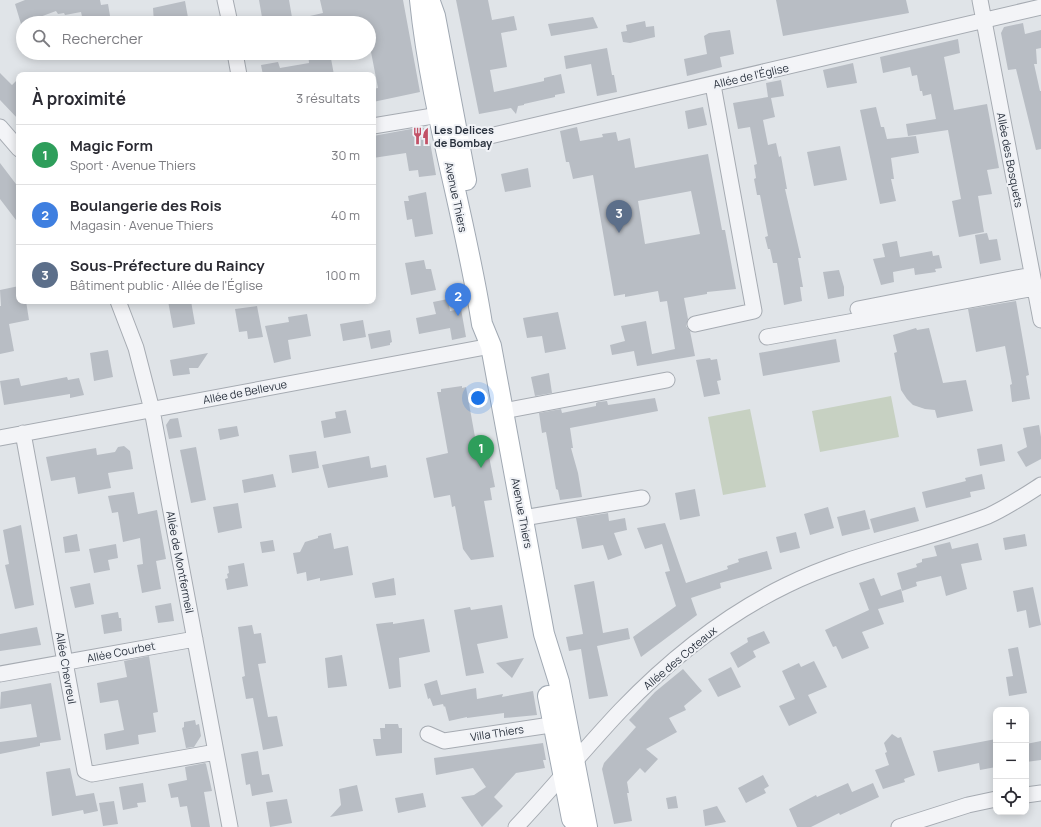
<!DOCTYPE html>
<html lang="fr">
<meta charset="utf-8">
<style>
:root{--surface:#fff;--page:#f7f7f7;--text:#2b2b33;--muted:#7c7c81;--line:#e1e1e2;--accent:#d93025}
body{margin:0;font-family:Manrope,sans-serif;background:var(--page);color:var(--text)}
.controls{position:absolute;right:12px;bottom:12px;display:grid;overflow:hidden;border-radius:8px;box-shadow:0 2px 10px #0003}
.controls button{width:36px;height:36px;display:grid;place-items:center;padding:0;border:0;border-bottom:1px solid var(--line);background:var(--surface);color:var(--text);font:20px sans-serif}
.you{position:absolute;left:478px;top:398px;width:14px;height:14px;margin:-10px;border:3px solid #fff;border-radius:50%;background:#1a73e8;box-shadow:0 0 0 6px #1a73e833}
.badge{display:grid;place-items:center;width:26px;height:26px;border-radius:50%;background:var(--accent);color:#fff;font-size:13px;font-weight:700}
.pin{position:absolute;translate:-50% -33px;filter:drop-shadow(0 1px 2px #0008)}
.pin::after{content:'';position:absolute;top:21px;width:14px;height:12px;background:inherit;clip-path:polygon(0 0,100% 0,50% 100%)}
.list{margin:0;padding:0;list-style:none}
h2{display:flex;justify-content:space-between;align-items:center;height:52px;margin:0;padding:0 16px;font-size:17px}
h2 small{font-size:13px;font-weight:400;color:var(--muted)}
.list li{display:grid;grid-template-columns:26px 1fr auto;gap:12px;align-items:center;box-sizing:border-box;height:60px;padding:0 16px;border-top:1px solid var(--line)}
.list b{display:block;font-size:15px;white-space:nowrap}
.list p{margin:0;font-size:13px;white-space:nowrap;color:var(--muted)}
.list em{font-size:13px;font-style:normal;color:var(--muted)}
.icon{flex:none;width:22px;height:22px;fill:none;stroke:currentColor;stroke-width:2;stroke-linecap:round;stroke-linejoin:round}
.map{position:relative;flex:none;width:1041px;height:827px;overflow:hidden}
.search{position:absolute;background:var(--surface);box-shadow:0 2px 10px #0003;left:16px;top:16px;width:360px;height:44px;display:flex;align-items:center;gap:10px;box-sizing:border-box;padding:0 14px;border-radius:22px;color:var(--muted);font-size:15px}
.panel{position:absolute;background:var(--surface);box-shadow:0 2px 10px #0003;left:16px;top:72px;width:360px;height:232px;border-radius:8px}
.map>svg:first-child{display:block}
.park{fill:#c7d1c2}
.building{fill:#b8bdc4;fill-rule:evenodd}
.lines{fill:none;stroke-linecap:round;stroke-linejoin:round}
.minor-casing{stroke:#a6abb2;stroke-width:17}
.major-casing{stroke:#a1a9b3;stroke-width:22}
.minor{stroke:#f3f4f7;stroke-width:15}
.major{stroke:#fff;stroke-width:20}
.labels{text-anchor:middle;stroke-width:4;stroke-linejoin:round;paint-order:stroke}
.street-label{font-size:11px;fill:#2a323e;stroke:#f0f2f6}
.poi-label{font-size:11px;font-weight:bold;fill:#2a323e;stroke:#f0f2f6;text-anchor:start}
</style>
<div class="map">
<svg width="1041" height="827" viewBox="0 0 1041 827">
<rect width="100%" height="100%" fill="#e0e4e8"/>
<path class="park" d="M891 396 899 437 820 452 812 411Z
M750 409 766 487 723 495 708 417Z"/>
<path class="building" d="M25 0H100L101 5 108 4 110 16 83 21 81 12 65 15 64 13 58 14 56 11 21 24 15 4Z
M259 0H289L293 23H263Z
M320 0H403L420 92 373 102V89L378 88 371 52H369V23H302L301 18 323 13Z
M456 0H488L492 20 514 16 517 30 501 33 507 67 490 70 494 92 544 81V78L561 74 565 93 555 95V97L524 104V105L518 106 516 114 511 108 479 114Z
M776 0H906L909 13 783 36Z
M185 1 189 23H154L153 8Z
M593 17 598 28 551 36 548 24Z
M645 21 646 27 654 26 655 37 630 43 623 42 621 32 627 31 626 25Z
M1023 23 1025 34 1041 30V48L1036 49 1037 64H1034L1040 91H1041V149L1036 150 1016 69 1008 70 1001 33 1004 27Z
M730 30 734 54 720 57 722 67 687 76 684 59 707 54 704 36 709 33Z
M958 39 960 53 944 57 954 110 987 104 999 168 987 170 992 194 978 196 984 232 959 237 952 201 961 199 948 130 908 136 906 124 936 119 931 94 923 96 922 91H920L917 75 912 76 910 67 883 73 880 57Z
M607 48 612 75H614L617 92 597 96 591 64 566 69 564 56Z
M308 53H330L334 75H263L261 65 278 62 280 68 309 63Z
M853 63 857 83 827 88 823 70Z
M0 73 12 85 19 78V120L0 100Z
M781 80 784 96 771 98 775 117 763 120 768 145 776 143 779 157 781 156 787 189H785L801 258H798L803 287H800L802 301 784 305 777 263H773L770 249H768L765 237 768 236 760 195H757L754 179 756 178 754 165 757 164 750 127 738 129 733 103 768 97 766 83Z
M703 107 707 125 688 129 685 111Z
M876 107 881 127H884L887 139 916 136 919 153 891 158 894 179H891L896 201 880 204 860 110Z
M422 127 428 131 436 175 419 177 418 170 409 171 406 153 373 158V136Z
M577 127 580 141 603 137 602 134 616 132 618 141 630 138 635 168 708 154 722 230H725L736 289 707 292V294L684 298 688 319 686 326 690 331 695 356 637 366 634 351 612 355 610 345 625 341 621 326 646 321 652 354 675 349 667 301 660 302 658 291 625 297V294L614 296 593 175 573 179 569 162H566L560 131ZM691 191 700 234 645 244 638 201Z
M840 146 847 180 814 186 807 152Z
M0 163 19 188V224L0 199Z
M528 168 531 187 505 192 501 174Z
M426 192 433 234 415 237 412 219 407 220 404 201H409L408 196Z
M987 233 989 240 997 239 1001 260 980 264 975 235Z
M897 241 900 257 932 251 933 256 939 255 942 268 935 269 936 272 915 275 914 268 893 272 894 282 881 285 873 259 885 257 882 244Z
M424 260 426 269H431L436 290 411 295 405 263Z
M839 270 844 287V296L828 299 823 272Z
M19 286V301H26L29 320 9 324 14 351 0 354V306H1L0 290Z
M448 299 450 311 461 309 466 337 452 340 450 328 419 334 416 318 436 314 433 302Z
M168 301H191L195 324 173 328Z
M1016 301 1029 375 1026 376 1030 399 1012 402 1010 385 1012 384 1005 346 976 352 968 309Z
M257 306 263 337 248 339 247 331 239 332 235 309Z
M558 312 566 349 545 353 542 336 527 338 523 318Z
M307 314 311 336 288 340 291 359 274 363 265 326 289 322 288 317Z
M363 320 366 337 343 341 340 324Z
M916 328 917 330 929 328 943 383 966 380 973 411 937 418 935 410 925 409 913 405 907 399 901 390 894 353 897 352 893 335Z
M390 330 392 342 390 343V345L371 349 368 334Z
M836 339 840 362 763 376 759 353Z
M108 350 113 377 94 381 90 353Z
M208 353 198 368H189L190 374 173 376 170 360Z
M710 358 711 360 717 359 721 380 717 381 720 394 704 397 696 360Z
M549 373 552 393 535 396 531 377Z
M67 377 68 380 79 378 84 395 70 398V394L4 405 0 381 19 378 21 386Z
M462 386V388L466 387 477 448 487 446 495 487 490 488 492 500 484 501 494 557 471 560 463 549 455 506 452 507 450 495 434 498 426 458 448 453 437 392H441V389Z
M655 398 658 411 570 428 573 448H571L578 473 582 497 560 500 558 490 556 489 546 432 542 433 539 413 561 409 562 413 596 406V403L598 402 607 401 608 405Z
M346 410 351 433 324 438 321 421 336 418 335 412Z
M178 418 182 437 169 439 166 425 170 419Z
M1039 425 1041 437V459L1026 467 1017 452 1027 447 1023 428Z
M237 426 239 436 220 440 218 429Z
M1002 444 1005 461 980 466 977 449Z
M124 446 130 451 133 469 108 473 111 488 78 494 75 477 51 481 46 457 96 448 97 455 115 452 118 447Z
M196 447 206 500 191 503 180 450Z
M316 451 319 468 292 473 289 455Z
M369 456 371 468 386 465 388 477 328 488 322 465Z
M273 474 276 487 244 493 242 480Z
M982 474 985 489 970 492 971 497 926 508 922 492 966 481 965 478Z
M695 489 700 516 680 520 675 493Z
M134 492 138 514 157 510 166 559 156 561 161 589 142 593 137 565 143 564 140 538 123 542 118 512 112 513 108 496Z
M238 503 242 528 218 533 213 507Z
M828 507 834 528 810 535 804 514Z
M915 507 919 521 874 533 870 519Z
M865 510 870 529 842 536 837 517Z
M608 513 609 521 625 518 627 530 614 533 622 555 608 560 603 545 582 549 576 518Z
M665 523 686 583 728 569 727 566 739 562 738 559 767 551 772 569 720 583 721 588 691 598 697 615 641 657 633 637 676 606 665 572 670 571 662 544 645 549 637 528Z
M21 525 34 605 15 609 5 565 9 564 3 530Z
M796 532 800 548 780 553 776 537Z
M331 533 334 549 348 546 353 575 320 581V578L307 581 306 572 297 574 293 553 300 552 305 542 318 538V536Z
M77 534 80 551 65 553 63 537Z
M1025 534 1027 546 1005 550 1003 538Z
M273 540 275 551 262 553 260 542Z
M950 542 952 549 978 543 982 560 961 564 967 589 946 596 941 576 916 582 917 586 902 591 897 573 917 567 916 564 922 562V559L937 556 934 546Z
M116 544 118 558 108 560 110 570 94 573 89 549Z
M244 563 248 586 227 590 225 579 228 578 227 574 229 573 228 566Z
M394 578 396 595 375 598 372 583Z
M874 578 881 596 901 589 904 602 878 609 884 624 862 632 869 648 842 659 836 646 833 647 825 630 869 610 859 583Z
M594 581 603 633 628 628 630 639 597 646 608 696 589 699 581 649 569 651 566 637 583 634 574 585Z
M90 583 94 604 75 608 70 587Z
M1033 587 1041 625 1029 628 1026 610 1017 612 1013 591Z
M171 603 174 621 158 623 155 606Z
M502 605 508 638 477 644 484 673 466 676 454 610 470 607 471 610Z
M118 612 119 618H121L122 631 104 634 101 615Z
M424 619 430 652 399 658 401 687 389 689 376 624 393 622V624Z
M252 625 254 634 261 633 266 663 258 664 268 717 277 716 283 746 263 750 253 698 246 699 242 677 245 676 238 627Z
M37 627 41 645 0 651V634Z
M764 631 770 643 753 651 756 657 738 668 730 653 748 642 747 638Z
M1018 647 1027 693 1009 696 1006 677 1013 676 1008 649Z
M342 655 347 686 328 688 325 658Z
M149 656 158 712 153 713 156 732 138 735 139 744 106 750 104 734 124 730 118 700 100 703 97 683 127 677 124 661Z
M524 658 512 678 496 663Z
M814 661 827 687 808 695 817 713 789 726 779 706 795 699 782 671 799 663 801 667Z
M731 667 741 687 718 697 708 679Z
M683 669 702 691 684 706 686 710 669 718 677 732 646 749 658 759 645 773 640 768 627 782 629 793H627L632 821 614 824 602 769 604 763 636 727 629 720 655 692Z
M437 680 441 695 476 688 477 699 503 694 502 697 533 691 537 715 504 718V713L467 718V717L449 721 445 706 444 707 443 704 433 706 430 698 428 699 424 684Z
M51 683 61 740 40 743V746L0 754V742L37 737 31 704 0 709 1 692Z
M195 720 196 725 199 724 201 736 194 747 186 748 182 728 184 727V722Z
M385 724H398L399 728H402V753L376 756 373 739H381L380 728H385Z
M892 734 898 738 901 737 915 775 904 779 905 782 883 789 875 770 889 765 885 753 887 752 884 743Z
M996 739V767L980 770 979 763 938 772 933 751Z
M1041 741V760L1026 762V744Z
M543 743 546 760H543L545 768 516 773 494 797 503 806 482 827 461 797 474 795 486 787 473 768 436 775 434 758Z
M258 751 262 775 269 774 273 792 252 796 250 784 246 785 241 754Z
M205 763 206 764 212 791 204 792 210 827H191L187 806 180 807 178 797 171 798 168 784 187 780 185 767Z
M70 768 76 796 94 793 98 811 84 814 83 810 52 816 46 772Z
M763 775 769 786 764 789 766 793 746 803 738 788Z
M143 783 146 802 137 803 138 807 123 810 119 787Z
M848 783 852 792 873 783 879 797 840 815 839 813 811 827H797L789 809 816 795 817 797Z
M357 785 363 811 330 817 341 805 339 789Z
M423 793 426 807 398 813 395 798Z
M676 796 678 808 668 809 666 798Z
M287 799 292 823 270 827 266 802Z
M114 801 118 824 103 826 99 803Z
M717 806 726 822 705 826 703 810Z"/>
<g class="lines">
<g class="minor-casing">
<path id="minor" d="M225 0 230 23
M980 0 1041 320
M235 53 239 75
M373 126 439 115
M0 127 19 149
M451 139 460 143 1041 7
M118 301 136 348 152 410 230 827
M858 309 1032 275
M695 324 754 311 713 85
M767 337 1035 288
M503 411 667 380
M23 433 85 771 92 774 216 752
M0 438 491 346
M523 518 642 498
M0 674 195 639
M428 734 444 741 564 723
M1026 795 1041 793
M516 827C552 789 585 748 621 710 669 660 725 615 787 585 850 554 923 541 988 516 1006 508 1024 496 1041 485
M899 827 968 805 996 799"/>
</g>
<g class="major-casing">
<path id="major" d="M420 0C431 109 465 215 482 324L491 346 544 634 559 682 587 827
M430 2 435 16 466 180
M548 696 572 819"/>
</g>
<use href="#minor" class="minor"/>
<use href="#major" class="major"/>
</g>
<defs>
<g id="restaurant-bare" transform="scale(1.38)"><path d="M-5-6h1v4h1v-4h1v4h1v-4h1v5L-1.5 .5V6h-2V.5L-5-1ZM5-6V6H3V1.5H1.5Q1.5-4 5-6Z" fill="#c25166" stroke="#f0f2f6" stroke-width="2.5" paint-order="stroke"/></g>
</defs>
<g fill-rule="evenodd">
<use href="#restaurant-bare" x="421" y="136"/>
</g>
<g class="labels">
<g class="street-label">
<text transform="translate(751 76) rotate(-13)" y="4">Allée de l'Église</text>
<text transform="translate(1010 160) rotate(79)" y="4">Allée des Bosquets</text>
<text transform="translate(456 197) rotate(78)" y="4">Avenue Thiers</text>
<text transform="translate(245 392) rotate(-11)" y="4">Allée de Bellevue</text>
<text transform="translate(522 513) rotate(79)" y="4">Avenue Thiers</text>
<text transform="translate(180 562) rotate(79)" y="4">Allée de Montfermeil</text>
<text transform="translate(121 652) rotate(-11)" y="4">Allée Courbet</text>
<text transform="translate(680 658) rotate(-40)" y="4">Allée des Coteaux</text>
<text transform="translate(66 668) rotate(80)" y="4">Allée Chevreul</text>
<text transform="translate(497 733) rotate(-9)" y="4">Villa Thiers</text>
</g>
<g class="poi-label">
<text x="434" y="134">Les Delices<tspan x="434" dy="13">de Bombay</tspan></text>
</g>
</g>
</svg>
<div class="controls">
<button>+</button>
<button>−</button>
<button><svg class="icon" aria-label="locate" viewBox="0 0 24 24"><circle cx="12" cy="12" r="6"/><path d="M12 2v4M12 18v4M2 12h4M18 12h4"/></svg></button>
</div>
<div class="you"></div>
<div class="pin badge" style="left:481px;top:468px;background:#2e9e5b">1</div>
<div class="pin badge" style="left:458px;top:316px;background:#3f7fe0">2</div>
<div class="pin badge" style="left:619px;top:233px;background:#5c6f8a">3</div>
<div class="search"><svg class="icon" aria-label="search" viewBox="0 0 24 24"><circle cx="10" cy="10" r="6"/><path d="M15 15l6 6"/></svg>Rechercher</div>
<section class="panel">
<h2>À proximité<small>3 résultats</small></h2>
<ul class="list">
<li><span class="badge" style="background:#2e9e5b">1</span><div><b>Magic Form</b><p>Sport · Avenue Thiers</p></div><em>30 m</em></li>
<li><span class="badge" style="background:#3f7fe0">2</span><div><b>Boulangerie des Rois</b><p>Magasin · Avenue Thiers</p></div><em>40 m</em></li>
<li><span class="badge" style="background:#5c6f8a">3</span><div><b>Sous-Préfecture du Raincy</b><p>Bâtiment public · Allée de l'Église</p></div><em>100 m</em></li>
</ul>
</section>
</div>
